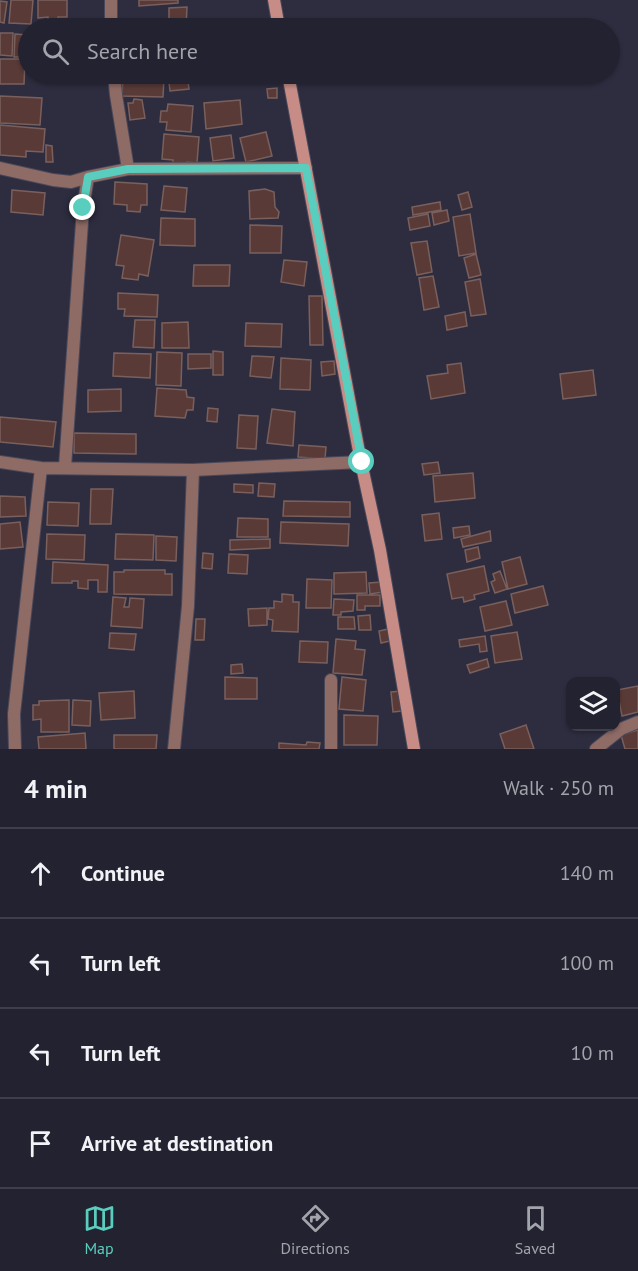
<!DOCTYPE html>
<meta charset="utf-8">
<style>
:root{--surface:#222230;--page:#2a2a38;--text:#f1f3f6;--muted:#a2a4ab;--line:#3f3f4c;--accent:#59cebe}
body{margin:0;font-family:"PT Sans",sans-serif;background:var(--page);color:var(--text)}
.controls{position:absolute;right:18px;bottom:18px;display:grid;overflow:hidden;border-radius:12px;box-shadow:0 2px 4px #0004}
.controls button{width:54px;height:54px;display:grid;place-items:center;padding:0;border:0;border-bottom:2px solid var(--line);background:var(--surface);color:var(--text);font:30px sans-serif}
.stop{position:absolute;width:18px;height:18px;margin:-14px;border:4px solid #59cebe;border-radius:50%;background:#fff}
.stop.end{background:#59cebe;border-color:#fff;box-shadow:0 2px 6px #0008}
.list{margin:0;padding:0;list-style:none}
h2{display:flex;justify-content:space-between;align-items:center;height:78px;margin:0;padding:0 24px;font-size:26px}
h2 small{font-size:20px;font-weight:400;color:var(--muted)}
.list li{display:grid;grid-template-columns:39px 1fr auto;gap:18px;align-items:center;box-sizing:border-box;height:90px;padding:0 24px;border-top:2px solid var(--line)}
.list b{display:block;font-size:22px;white-space:nowrap}
.list em{font-size:20px;font-style:normal;color:var(--muted)}
.icon{flex:none;width:33px;height:33px;fill:none;stroke:currentColor;stroke-width:2;stroke-linecap:round;stroke-linejoin:round}
.map{position:relative;flex:none;width:638px;height:749px;overflow:hidden}
.search{position:absolute;background:var(--surface);box-shadow:0 2px 4px #0004;left:18px;right:18px;top:18px;height:66px;display:flex;align-items:center;gap:15px;box-sizing:border-box;padding:0 21px;border-radius:33px;color:var(--muted);font-size:22px}
.sheet{height:438px;background:var(--surface)}
nav{display:flex;justify-content:space-around;align-items:center;box-sizing:border-box;height:84px;border-top:2px solid var(--line);background:var(--surface);font-size:16px;color:var(--muted)}
nav a{display:grid;justify-items:center;gap:3px}
nav .on{color:var(--accent)}
.map>svg:first-child{display:block}
.building{fill:#593a37;stroke:#79605d;stroke-width:1.5}
.lines{fill:none;stroke-linecap:round;stroke-linejoin:round}
.street-casing{stroke:#49485a;stroke-width:14}
.secondary-casing{stroke:#49485a;stroke-width:14}
.street{stroke:#8f6b66;stroke-width:12}
.secondary{stroke:#c68c85;stroke-width:12}
.route{stroke:#59cebe;stroke-width:8}
</style>
<div class="map">
<svg width="638" height="749" viewBox="0 0 638 749">
<rect width="100%" height="100%" fill="#2e2d40"/>
<path class="building" d="M11 0H33L31 24 9 23Z
M38 0H67V17H58V25H48V17L38 18Z
M139 0H178V3L139 6Z
M0 1 7 2 4 23 0 22Z
M187 7 186 28H169V8Z
M0 33H13L12 56 0 55Z
M15 34 28 35V57H14Z
M0 59H25L24 84H0Z
M168 74H187L189 89 170 91Z
M195 74H270V75L195 77Z
M123 76 164 78 163 97 122 96Z
M277 88V98H268L267 89Z
M0 96 42 98 40 125 0 123Z
M134 99 142 100 145 118 130 120 128 103H133Z
M240 100 242 124 206 129 204 103Z
M168 104 193 106 191 132 166 130 167 122H160L161 111H167Z
M0 125 45 129 43 152 26 151V157L0 155Z
M266 132 272 156 246 162 240 138Z
M164 134 199 137 197 163 187 162V167L173 166V160L162 159Z
M231 135 234 158 213 161 210 138Z
M46 145 52 146 53 162H46Z
M115 182 147 184V205H141L140 212 127 211V205L114 204Z
M164 186 187 188 185 212 161 210Z
M265 189 274 192 275 207 279 212 278 218 250 219 249 191Z
M12 190 45 193 43 215 11 212Z
M468 192 472 207 462 210 458 195Z
M440 202 441 210 413 215 412 207Z
M447 210 449 221 434 225 432 213Z
M428 214 430 226 410 230 408 218Z
M470 214 476 253 459 256 453 217Z
M161 218 195 219V246L160 245Z
M250 225 282 226 281 253H250Z
M121 235 154 240 148 276 139 274 138 280 122 278 124 266 116 265Z
M427 241 432 272 417 275 411 243Z
M476 254 481 275 469 278 464 258Z
M284 260 307 262 304 286 281 282Z
M194 265H230L229 286H193Z
M433 276 439 307 424 310 419 278Z
M480 279 486 314 471 316 465 282Z
M118 293 158 295 157 317 124 316 125 309H118Z
M309 296H322L323 345H310Z
M465 312 467 326 447 330 445 316Z
M135 320H155L154 348 133 347Z
M188 322 189 348H162V323Z
M246 323 282 324 281 347 245 346Z
M213 351 223 352V375H213Z
M157 352 182 353 181 386 156 385Z
M114 353 151 354 150 378 113 376Z
M188 354H211V368L188 369Z
M252 356 274 357 271 378 250 376Z
M281 358 311 360 310 390 280 389Z
M334 361 335 374 322 376 321 362Z
M461 363 465 393 431 399 427 376 448 373 447 365Z
M593 370 596 395 563 399 560 374Z
M157 388 186 390 187 397 194 398 193 410H187L185 418 155 416Z
M121 389V411L88 412V390Z
M208 408 218 409 217 422 207 421Z
M272 409 295 412 293 446 267 443Z
M239 415 258 416 256 449 237 448Z
M0 417 56 422 53 447 0 442Z
M74 433 136 434V454L74 453Z
M299 445 326 447 325 459 298 457Z
M438 462 440 473 424 475 422 464Z
M473 473 475 498 435 502 433 476Z
M259 483 275 484 274 497 258 496Z
M234 484 253 485V493L234 492Z
M91 489H113L111 524H90Z
M0 496 25 497 26 516 0 517Z
M284 501 350 502V517L283 516Z
M48 502 79 503 78 526 47 525Z
M439 513 442 539 425 541 422 515Z
M238 518 268 519V537H237Z
M20 522 23 547 0 549V524Z
M281 522 349 524 348 546 280 543Z
M469 526 470 535 454 538 453 528Z
M490 531 491 541 463 547 461 539Z
M47 534 85 535 84 560 46 559Z
M116 534 154 535 153 560 115 559Z
M156 536 177 537 176 561 156 560Z
M270 539V548L230 550V540Z
M478 547 480 558 467 562 465 550Z
M203 553 213 554 212 569 202 568Z
M229 554 248 555 247 574 228 573Z
M520 557 527 584 508 589 502 562Z
M53 562 108 565 107 592H98V580H88V589L78 588V581H72V583H52Z
M484 566 489 591 474 595 475 599 464 602 463 597 452 599 447 574Z
M124 570H165V574H172V595L114 594V572H124Z
M500 571 507 589 495 593 491 582 495 580 493 574Z
M366 572 367 593 334 594V573Z
M307 579 332 580 331 608H306Z
M382 582 383 592 370 594 369 583Z
M543 586 548 605 515 613 511 594Z
M282 594 293 595V602H299L298 632 272 631 273 620 268 619 269 608H274V601L282 602Z
M357 595H380V606H365V610H357Z
M113 597 126 598 124 607H129L130 598 144 599 142 628 111 626Z
M334 599 354 600 353 611 341 612V615H333Z
M506 601 512 625 485 631 480 607Z
M267 608V625L249 626 248 609Z
M370 615 371 630H359L358 616Z
M338 617H354L355 629H338Z
M196 619H205L204 640H195Z
M388 629 390 641 381 643 379 631Z
M517 632 522 659 495 663 491 636Z
M110 633 136 634 134 650 109 648Z
M485 636 487 651 480 652 479 644 460 647 459 640Z
M336 639 356 641 355 649 365 650 362 675 333 673Z
M300 641 328 642 327 663 299 662Z
M487 659 489 667 470 673 467 665Z
M242 664 243 673 231 674V665Z
M225 677 257 678V699H225Z
M342 677 366 680 363 711 339 709Z
M638 686V712L622 716 617 690Z
M134 691 135 718 101 720 99 693Z
M401 691 402 711 393 712 391 692Z
M69 700V732H41V719L33 720V705H39V701Z
M73 700 91 701 90 726 72 725Z
M344 715 378 716 377 745H344Z
M526 725 534 749H505L500 734Z
M638 730V749H625L621 735Z
M85 733 86 749H39L38 737Z
M114 735H157L156 749H114Z
M307 742 320 743 319 749H279V743L306 745Z"/>
<g class="lines">
<g class="street-casing">
<path id="street" d="M111 0V28
M114 74 116 95 128 169
M0 168 53 180 71 182 88 177 128 169 306 168
M0 462 41 468 193 470 361 462
M65 467 83 208 88 177
M331 680V749
M15 749 14 714 41 468
M174 749 188 606 193 470
M596 749 621 729 638 722"/>
</g>
<g class="secondary-casing">
<path id="secondary" d="M274 0 279 28
M288 74 361 462 380 550 414 749"/>
</g>
<use href="#street" class="street"/>
<use href="#secondary" class="secondary"/>
</g>
<g class="lines">
<path class="route" d="M83 208 88 177 128 169 306 168 362 462"/>
</g>
</svg>
<div class="controls">
<button><svg class="icon" aria-label="layers" viewBox="0 0 24 24"><path d="M12 4l9 5-9 5-9-5zM3 14l9 5 9-5"/></svg></button>
</div>
<div class="stop" style="left:362px;top:462px"></div>
<div class="stop end" style="left:83px;top:208px"></div>
<div class="search"><svg class="icon" aria-label="search" viewBox="0 0 24 24"><circle cx="10" cy="10" r="6"/><path d="M15 15l6 6"/></svg>Search here</div>
</div>
<section class="sheet">
<h2>4 min<small>Walk · 250 m</small></h2>
<ul class="list">
<li><svg class="icon" aria-label="ahead" viewBox="0 0 24 24"><path d="M12 20V5M6 11l6-6 6 6"/></svg><div><b>Continue</b></div><em>140 m</em></li>
<li><svg class="icon" aria-label="left" viewBox="0 0 24 24"><path d="M17 20v-9H6M10 6l-5 5 5 5"/></svg><div><b>Turn left</b></div><em>100 m</em></li>
<li><svg class="icon" aria-label="left" viewBox="0 0 24 24"><path d="M17 20v-9H6M10 6l-5 5 5 5"/></svg><div><b>Turn left</b></div><em>10 m</em></li>
<li><svg class="icon" aria-label="arrive" viewBox="0 0 24 24"><path d="M6 21V4h12l-3 4 3 4H6"/></svg><div><b>Arrive at destination</b></div></li>
</ul>
</section>
<nav>
<a class="on"><svg class="icon" aria-label="map" viewBox="0 0 24 24"><path d="M3 6l6-2 6 2 6-2v14l-6 2-6-2-6 2zM9 4v14M15 6v14"/></svg>Map</a>
<a><svg class="icon" aria-label="directions" viewBox="0 0 24 24"><path d="M12 3l9 9-9 9-9-9zM9 14v-3h6M13 9l2 2-2 2"/></svg>Directions</a>
<a><svg class="icon" aria-label="saved" viewBox="0 0 24 24"><path d="M7 4h10v16l-5-4-5 4z"/></svg>Saved</a>
</nav>
